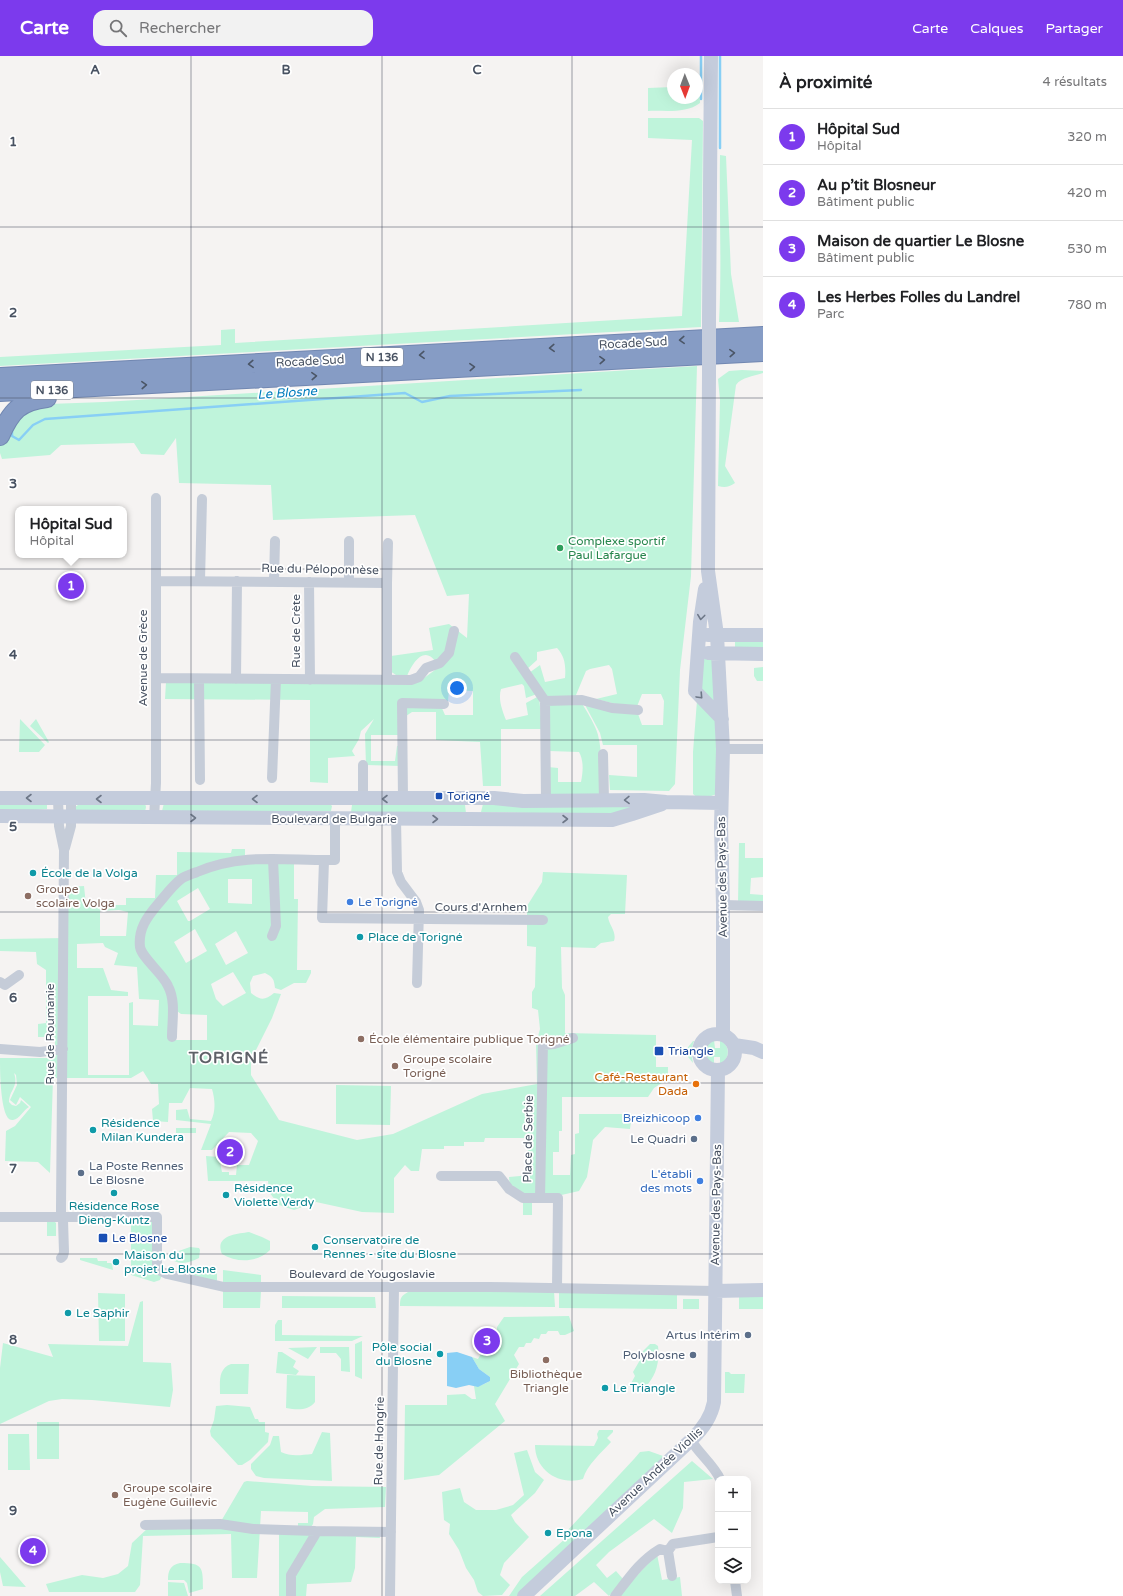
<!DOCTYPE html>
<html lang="fr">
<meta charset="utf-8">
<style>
:root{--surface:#fff;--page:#f2f2f2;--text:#202124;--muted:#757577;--line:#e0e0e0;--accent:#7c3aed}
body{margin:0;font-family:"Varela Round",sans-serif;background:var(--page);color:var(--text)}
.controls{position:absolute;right:12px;bottom:12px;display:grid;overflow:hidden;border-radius:8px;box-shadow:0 4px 16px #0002}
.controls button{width:36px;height:36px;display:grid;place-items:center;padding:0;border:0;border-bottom:1px solid var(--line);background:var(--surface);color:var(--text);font:20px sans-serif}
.compass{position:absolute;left:667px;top:12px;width:36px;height:36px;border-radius:50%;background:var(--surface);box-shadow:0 4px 16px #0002;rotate:179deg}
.you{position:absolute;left:457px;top:632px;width:14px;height:14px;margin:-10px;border:3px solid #fff;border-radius:50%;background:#1a73e8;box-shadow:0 0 0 6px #1a73e833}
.badge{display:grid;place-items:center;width:26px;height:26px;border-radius:50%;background:var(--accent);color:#fff;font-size:13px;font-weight:700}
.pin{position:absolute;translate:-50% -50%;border:2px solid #fff;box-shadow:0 1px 4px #0006}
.popup{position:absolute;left:15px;top:450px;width:112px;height:52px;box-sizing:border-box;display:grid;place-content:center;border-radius:8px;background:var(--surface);filter:drop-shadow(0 1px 3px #0005);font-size:13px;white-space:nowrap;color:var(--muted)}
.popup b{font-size:15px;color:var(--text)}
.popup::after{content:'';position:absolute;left:50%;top:100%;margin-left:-8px;border:8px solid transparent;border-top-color:var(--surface)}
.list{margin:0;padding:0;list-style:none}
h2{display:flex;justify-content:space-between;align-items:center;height:52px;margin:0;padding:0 16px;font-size:17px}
h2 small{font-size:13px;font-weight:400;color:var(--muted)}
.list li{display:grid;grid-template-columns:26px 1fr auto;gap:12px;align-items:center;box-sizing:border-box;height:56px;padding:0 16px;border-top:1px solid var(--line)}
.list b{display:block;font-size:15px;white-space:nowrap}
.list p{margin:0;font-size:13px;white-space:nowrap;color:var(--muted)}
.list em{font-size:13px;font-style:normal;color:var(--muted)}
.icon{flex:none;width:22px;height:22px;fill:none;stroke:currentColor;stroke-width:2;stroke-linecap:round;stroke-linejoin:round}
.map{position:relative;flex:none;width:763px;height:1540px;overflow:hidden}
header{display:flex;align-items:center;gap:24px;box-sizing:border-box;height:56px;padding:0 20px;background:var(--accent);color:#fff}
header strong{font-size:19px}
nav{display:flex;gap:22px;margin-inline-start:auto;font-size:14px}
.search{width:280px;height:36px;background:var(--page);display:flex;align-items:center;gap:10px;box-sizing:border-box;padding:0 14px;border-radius:12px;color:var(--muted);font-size:15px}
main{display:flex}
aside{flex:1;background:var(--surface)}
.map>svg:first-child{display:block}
.green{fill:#bff4db;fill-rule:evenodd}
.water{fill:#88cff5}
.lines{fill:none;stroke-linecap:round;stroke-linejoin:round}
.stream{stroke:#88cff5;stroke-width:2.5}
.highway-casing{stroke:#7187b1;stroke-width:20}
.street{stroke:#c5ccd8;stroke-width:10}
.secondary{stroke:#c4ccdc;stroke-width:14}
.highway{stroke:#869cc5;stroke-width:18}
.secondary-bridge{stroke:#c4ccdc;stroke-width:14}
.oneway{stroke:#4b5667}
.oneway2{stroke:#6d7787}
.grid{fill:none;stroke:#485262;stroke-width:1;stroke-opacity:0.55}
.leisure-dot{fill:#2e9e5b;stroke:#fff;stroke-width:1.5}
.transit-dot{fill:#1a4fb4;stroke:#fff;stroke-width:1.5}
.culture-dot{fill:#0f9aa8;stroke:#fff;stroke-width:1.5}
.education-dot{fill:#8d6e63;stroke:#fff;stroke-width:1.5}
.shop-dot{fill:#3f7fe0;stroke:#fff;stroke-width:1.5}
.food-dot{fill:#e8710a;stroke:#fff;stroke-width:1.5}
.service-dot{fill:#5c6f8a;stroke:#fff;stroke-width:1.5}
.labels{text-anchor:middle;stroke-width:3.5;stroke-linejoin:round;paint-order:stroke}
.shield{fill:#fff;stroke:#7f8691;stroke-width:1}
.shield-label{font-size:11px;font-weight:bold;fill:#485262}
.street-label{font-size:12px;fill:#485262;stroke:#fff}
.leisure-label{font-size:12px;fill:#27864d;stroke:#fff;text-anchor:start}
.transit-label{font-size:12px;fill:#164399;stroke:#fff;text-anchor:start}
.culture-label{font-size:12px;fill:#0d838f;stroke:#fff;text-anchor:start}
.education-label{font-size:12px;fill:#785e54;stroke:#fff;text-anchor:start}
.shop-label{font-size:12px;fill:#366cbe;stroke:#fff;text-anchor:end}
.food-label{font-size:12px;fill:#c56008;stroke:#fff;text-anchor:end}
.service-label{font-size:12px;fill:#4e5e75;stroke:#fff;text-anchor:end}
.water-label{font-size:13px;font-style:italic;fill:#007cbd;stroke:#fff}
.district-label{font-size:16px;font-weight:bold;letter-spacing:1px;fill:#5e6168;stroke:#fff}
.grid-label{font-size:13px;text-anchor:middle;font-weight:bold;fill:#485262;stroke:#fff;stroke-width:3.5;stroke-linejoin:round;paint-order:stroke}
</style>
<header>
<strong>Carte</strong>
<div class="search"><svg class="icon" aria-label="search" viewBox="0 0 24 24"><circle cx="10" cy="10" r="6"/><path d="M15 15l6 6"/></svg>Rechercher</div>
<nav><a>Carte</a><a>Calques</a><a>Partager</a></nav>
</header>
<main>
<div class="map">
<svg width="763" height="1540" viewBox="0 0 763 1540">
<rect width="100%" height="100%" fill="#f5f3f2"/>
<path class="green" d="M697 20H699L700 47C686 58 665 54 648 55V32L673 31V42H697Z
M648 62H699L703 65 701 271 0 310V301L221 289V274L235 273V287L682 260 692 84 648 82Z
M720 99 726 100 731 218 739 266H719C722 210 719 155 720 99Z
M697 310 691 520 680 614 675 728 669 735 610 734 609 719 637 721V689H603L600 677 584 647 637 655 642 669H663L664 645 661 638H642L636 653 596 643 617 638 612 613 609 609 590 613 586 615 576 639C582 647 596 669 598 679 603 699 601 721 601 741H549L548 711 558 712V726H581C583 716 584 705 579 696L549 695 547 648 529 617 540 609 545 626 565 622C566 611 565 600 557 592L537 596V604L526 614 537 638 526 642 524 630 522 628 501 633C498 643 502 654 506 664L528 659 526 647 539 640 542 673H501V730H483L480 686 436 684V656H412L400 664 399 679H371V705H395L397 690 401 689V710L366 709 365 678 374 663 361 675 359 683 352 695 355 700 328 702V727L310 726V644L165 643 166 626 420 625 439 611C426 587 414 604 407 620L399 621 390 615 391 600 433 594 429 572 449 568 467 582 469 538 447 540 415 459 273 464 271 429 179 427 176 382 164 399 141 398 134 387 61 389 50 399 2 403 0 397V386L19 358 49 348 104 346ZM449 634 473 635V659H445L441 650 444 645H448Z
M742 314 763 315V317C755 320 741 321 736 329L725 410 735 427C729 431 725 432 718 430L720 344 718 323 729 315Z
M735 582H763V594L735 593Z
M706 602 712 604 718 674 717 738 705 742 699 743 693 738V696L700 606 702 603Z
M763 611V625H757L754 620V612Z
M20 663 45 689 39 696H19Z
M36 663 49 686 48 687 30 670Z
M0 745 47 748V753L0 757Z
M136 746 145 747 146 751 145 756 76 757 75 751 78 749H98Z
M164 747 330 748 332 750 331 755H162Z
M647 747 621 759 481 756 483 748Z
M352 749H465L466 757 351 756Z
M739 787H745V802H763V821L751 822 750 838 763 839V847H738Z
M232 793H245V801L294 807V843H298L297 914H311V917L306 927H294L281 934 275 932C274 923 273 921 265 917L253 920 250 927 251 937C261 945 265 944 274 937L281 938 272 962 251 1004V1019L279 1064 357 1084 393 1078 482 1038 537 1028 536 988 540 973 538 954 532 952V936L535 931 536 891 527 890V850L542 826 543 816 627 819 625 858H611L608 861C609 869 617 876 614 885L601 887 595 892 561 891 562 932 565 939V977L656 979V1011H668V1023L654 1032 648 1041H562V1075H559V1096H553V1119H570L571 1099 575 1098V1078L579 1077V1058H632L630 1073 605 1071 593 1084 587 1121 579 1135 557 1140 523 1139 510 1131 509 1121 531 1119 532 1097 528 1095V1082H485L484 1086H464V1090H444V1093H422L419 1115H411L405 1109 394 1122V1157L362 1156 316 1146 294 1154 279 1149 269 1136 268 1125H208L206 1100 219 1101 222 1116H229V1119H236L237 1109H249L258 1085 251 1077 229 1076 212 1094H201L211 1068 176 1064V1054L187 1053 190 1063 211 1065C216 1054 215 1044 212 1033L190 1032 182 1047H169L168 1066 153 1065 152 1053 159 1048 158 1028H151L143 1015 131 1022H53L50 1117 38 1106 5 1105 6 1075 15 1070 31 1051 20 1041 16 1049 10 1044 17 1029 16 1019 14 1017C19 1031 9 1034 9 1046L12 1049 16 1050 20 1047 21 1044 29 1051C23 1054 20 1063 13 1064 0 1067 0 1013 0 1002H55V981H38V968L46 967V914L37 908 36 896 0 895V883L67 882 69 831 84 830 86 849H126V842H155L156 819H177V796L231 797ZM228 823H252V848L228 847ZM198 832 210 853 190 865H188L177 845ZM119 854 128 856 126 880H100V855ZM195 873 207 895 186 907 174 886ZM236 875 248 897 226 909 215 888ZM103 887 105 891 118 897 114 909 137 911 139 943 159 944 158 970 133 969V946L129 947V1019H88V940H128V936L111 934 103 912H77V888ZM233 916 246 937 223 950 216 943 211 928ZM177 955 181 958 207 959V984H169Z
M714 984 715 992H720V984C731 990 730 1003 720 1008V1001H714V1008L710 1006 706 1001 707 989Z
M693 985H694L691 995 693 1007 684 996Z
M336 1029 391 1030 390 1069 336 1068Z
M176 1072H196V1077H176Z
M523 1146H532V1159H523Z
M47 1165 55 1166 56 1167V1180H47Z
M131 1165 154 1166 162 1219 160 1224 154 1226 131 1219Z
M249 1176 262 1181 270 1185V1194C257 1207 237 1207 222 1198 214 1179 237 1178 249 1176Z
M190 1191 199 1192 200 1194 199 1202C190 1206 183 1209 174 1205L172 1200 176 1196Z
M80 1202H97L98 1205H107V1207H112L113 1214 80 1204Z
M217 1214V1228L185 1218Z
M223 1214 261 1219V1227H223Z
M223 1234 261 1235 260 1252H223Z
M554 1235 555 1251 400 1250C400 1242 401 1240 408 1236Z
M559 1235 677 1238V1253L559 1252Z
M98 1237 125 1238V1285H99Z
M739 1237H763V1253H739Z
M282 1240 375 1241 376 1252H282Z
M683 1243H699V1253H683Z
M143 1245V1306L171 1307 173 1334 170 1351 92 1344 62 1343 49 1345 0 1368V1312L3 1287 53 1301 48 1288 128 1290 140 1246Z
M569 1260 574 1275 565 1279H560L558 1275H548L546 1278H541L539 1283 534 1282 531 1287H526L524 1291H519L514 1299 519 1308 495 1348 505 1365 439 1419 404 1424 405 1349H447V1339L465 1338 472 1343H476L474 1330C480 1331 484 1328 490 1325V1321L479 1313 472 1301 478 1303 487 1288H497V1271L504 1261Z
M278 1264H282V1279L363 1280 352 1285H275V1269Z
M362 1285V1323L355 1320V1288Z
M650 1288H655L658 1290C660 1305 656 1321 645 1331H629L635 1320 633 1316 640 1304 638 1300Z
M317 1291 308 1303 288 1292Z
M320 1291H349L350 1316 341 1315V1303L336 1297H320Z
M278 1296H282L296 1305 293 1311 299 1315 296 1319 276 1317Z
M231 1308H249L248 1338H220C220 1325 218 1313 231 1308Z
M725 1316H729L731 1318H745L744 1337H725Z
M287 1319 315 1320V1346C308 1355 297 1354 286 1352Z
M227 1349 250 1351 255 1363H258L259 1366H265V1376L269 1377 268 1386 250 1404 242 1409H238L211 1380 210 1375 214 1364 216 1350Z
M37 1366H59V1403H37Z
M599 1374H613V1376L607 1382 611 1386C601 1397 587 1409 583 1423 560 1430 535 1415 535 1389L594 1390 598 1382 597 1378Z
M322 1376 330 1377 332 1425 264 1422 256 1420 251 1413V1408L270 1389 273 1380H279L281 1396C291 1401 301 1399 312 1398Z
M8 1378H29L30 1414H8Z
M527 1394 535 1416 544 1424 535 1437 511 1459 515 1466 529 1481 504 1507 500 1519 510 1529 502 1539 483 1540 478 1536 474 1524 466 1512 459 1494 449 1478 450 1468 444 1464 442 1436 460 1432 464 1446 476 1454H496L513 1449 524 1439 514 1397Z
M649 1395 663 1400 660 1405 520 1540H509L522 1521 566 1482 567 1475 634 1403 640 1396Z
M692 1405 713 1423 684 1426 683 1452 672 1477 654 1463 609 1496 596 1509 607 1522 616 1515 623 1523 609 1540 594 1526 575 1540H540Z
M247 1425 312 1430 386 1431 385 1451 325 1453 314 1461 313 1468 311 1471H298V1467H308V1456L261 1455 257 1522H232L231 1478 143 1480 140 1529 135 1536H49L46 1528 82 1519 103 1522 118 1518 128 1510 132 1487 148 1472 220 1467 244 1426Z
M279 1476 379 1478 380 1482 356 1481 355 1512 351 1526 307 1528 306 1540H279Z
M657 1498 662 1524 680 1521 682 1540H618Z
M0 1501 26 1531 3 1530 0 1516Z
M180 1507C203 1507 203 1511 203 1533L189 1537 187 1527 184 1524H168C168 1515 170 1509 180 1507Z
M168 1526 184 1527 188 1540H168Z"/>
<path class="water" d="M457 1296 472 1301 479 1313 490 1321V1325L478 1331 469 1329 456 1332 447 1330V1297Z"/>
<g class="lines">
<path class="stream" d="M720 0V92
M701 43V0
M12 373V380L19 384 33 369 45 363 405 337 422 346 450 340 581 334"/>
<g class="highway-casing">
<path id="highway" d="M0 321 763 280
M0 336 763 296
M0 380C11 355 20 345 47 342"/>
</g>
<path class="street" d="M349 485V526
M156 525 387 527V624
M200 525 202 443
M274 525 275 485
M309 526 310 624
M387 527 388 487
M515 601 545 645
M156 622 411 624 419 621 426 612 440 607 449 597 454 575
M199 623 200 724
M236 623 237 525
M723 693H763
M603 698 604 744
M272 722 276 623
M58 743 59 770 64 794 61 1152V1161L63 1164 64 1196 63 1200 61 1202
M363 743V709
M403 743 402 647 444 648
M546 744 545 645 582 644 612 652 638 654
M154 762 156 727V442
M396 763 397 816 401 826 416 846 419 854 417 927
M65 792 71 770V743
M324 805 322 862 543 864
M723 849 763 850
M272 880 276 870 273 803
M0 926 5 929 19 919
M172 981C172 965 176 945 168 930 163 918 142 902 140 891 138 873 147 861 158 848 165 840 172 830 181 823 185 820 192 818 197 816 243 796 288 805 335 804V763
M543 985 540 1142H558L557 1232
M543 989 554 988 573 982
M0 993 40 996 63 993
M441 1120H499L509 1133 523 1142H540
M0 1161H157V1208L161 1215 167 1218 224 1231H489L715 1235
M691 1384C699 1398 714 1409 720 1423
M145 1469 220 1468 253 1473 315 1475
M672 1520 668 1495 673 1488 718 1481
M735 1525 737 1540
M291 1540V1519L315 1479V1475L391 1476
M390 1540 394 1231
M615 1540C629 1522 640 1505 660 1493L668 1495"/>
<path class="secondary" d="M709 262 711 0
M709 318 708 515 717 579 723 693 721 770 723 849V979
M705 533 700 566 695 635 722 663
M708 579H763
M708 597 763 598
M0 742H494L523 745 644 744 666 746 721 747
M0 760 612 764 632 758 662 748
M699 996a18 18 0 1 1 36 0a18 18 0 1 1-36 0Z
M734 989 754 992 763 996
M715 1235 763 1234
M524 1540 691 1384C703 1373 711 1362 714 1346L718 1014"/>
<use href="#highway" class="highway"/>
<path class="secondary-bridge" d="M709 318V262"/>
</g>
<defs><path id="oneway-chevron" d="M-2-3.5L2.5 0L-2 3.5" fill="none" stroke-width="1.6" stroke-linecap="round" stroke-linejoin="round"/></defs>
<g class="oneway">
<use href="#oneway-chevron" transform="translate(682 284) rotate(177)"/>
<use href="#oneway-chevron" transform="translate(552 292) rotate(177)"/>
<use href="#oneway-chevron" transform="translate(732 297) rotate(-3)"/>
<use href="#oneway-chevron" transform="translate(422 299) rotate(177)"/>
<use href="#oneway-chevron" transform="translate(602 304) rotate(-3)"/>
<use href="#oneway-chevron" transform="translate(251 308) rotate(177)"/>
<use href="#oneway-chevron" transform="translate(472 311) rotate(-3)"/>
<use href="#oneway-chevron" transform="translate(314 320) rotate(-3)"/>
<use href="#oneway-chevron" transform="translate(144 329) rotate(-3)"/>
</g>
<g class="oneway2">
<use href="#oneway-chevron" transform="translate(701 561) rotate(97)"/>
<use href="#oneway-chevron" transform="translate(700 640) rotate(47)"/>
<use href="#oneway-chevron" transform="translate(29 742) rotate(-180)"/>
<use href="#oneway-chevron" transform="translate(99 743) rotate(180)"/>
<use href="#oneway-chevron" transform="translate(255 743) rotate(180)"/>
<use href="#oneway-chevron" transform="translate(385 743) rotate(180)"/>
<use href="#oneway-chevron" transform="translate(627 744) rotate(179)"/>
<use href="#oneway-chevron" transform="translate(193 762)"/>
<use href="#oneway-chevron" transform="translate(435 763)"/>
<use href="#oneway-chevron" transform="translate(565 763)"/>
</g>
<path class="grid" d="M191 0V1540M382 0V1540M572 0V1540M0 171H763M0 342H763M0 513H763M0 684H763M0 856H763M0 1027H763M0 1198H763M0 1369H763"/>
<circle class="leisure-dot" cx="560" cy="492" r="4"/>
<g class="transit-dot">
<rect x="435" y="736" width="8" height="8" rx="2"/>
<rect x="654" y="990" width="10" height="10" rx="2"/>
<rect x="98" y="1177" width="10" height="10" rx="2"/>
</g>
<g class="culture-dot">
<circle cx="33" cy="817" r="4"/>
<circle cx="360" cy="881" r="4"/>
<circle cx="93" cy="1074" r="4"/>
<circle cx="114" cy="1137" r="4"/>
<circle cx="226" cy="1139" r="4"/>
<circle cx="315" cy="1191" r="4"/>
<circle cx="116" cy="1206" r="4"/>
<circle cx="68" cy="1257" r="4"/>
<circle cx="440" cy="1298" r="4"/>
<circle cx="605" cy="1332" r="4"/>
<circle cx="548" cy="1477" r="4"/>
</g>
<g class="education-dot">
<circle cx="28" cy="840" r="4"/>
<circle cx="361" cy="983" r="4"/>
<circle cx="395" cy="1010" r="4"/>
<circle cx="546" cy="1304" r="4"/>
<circle cx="115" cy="1439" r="4"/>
</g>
<g class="shop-dot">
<circle cx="350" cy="846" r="4"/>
<circle cx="698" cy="1062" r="4"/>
<circle cx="700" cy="1125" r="4"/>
</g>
<circle class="food-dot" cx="696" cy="1028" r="4"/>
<g class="service-dot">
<circle cx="694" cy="1083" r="4"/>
<circle cx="81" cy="1117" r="4"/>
<circle cx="748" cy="1279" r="4"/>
<circle cx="693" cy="1299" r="4"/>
</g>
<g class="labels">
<g class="shield">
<rect x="361" y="292" width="42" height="18" rx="3"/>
<rect x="31" y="325" width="42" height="18" rx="3"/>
</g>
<g class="shield-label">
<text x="382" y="305">N 136</text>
<text x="52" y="338">N 136</text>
</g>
<g class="street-label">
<text transform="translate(633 287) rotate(-3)" y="4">Rocade Sud</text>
<text transform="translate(310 305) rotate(-3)" y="4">Rocade Sud</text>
<text transform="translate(320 513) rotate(1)" y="4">Rue du Péloponnèse</text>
<text transform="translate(296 575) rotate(-90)" y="4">Rue de Crète</text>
<text transform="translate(143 602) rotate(-90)" y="4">Avenue de Grèce</text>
<text x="334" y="767">Boulevard de Bulgarie</text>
<text transform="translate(722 821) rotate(-91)" y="4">Avenue des Pays-Bas</text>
<text x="481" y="855">Cours d'Arnhem</text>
<text transform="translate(50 978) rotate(-90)" y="4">Rue de Roumanie</text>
<text transform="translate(528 1083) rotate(-89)" y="4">Place de Serbie</text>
<text transform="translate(716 1149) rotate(-89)" y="4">Avenue des Pays-Bas</text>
<text x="362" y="1222">Boulevard de Yougoslavie</text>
<text transform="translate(379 1385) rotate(-89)" y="4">Rue de Hongrie</text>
<text transform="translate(655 1416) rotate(-43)" y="4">Avenue Andrée Viollis</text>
</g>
<g class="leisure-label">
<text x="568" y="489">Complexe sportif<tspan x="568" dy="14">Paul Lafargue</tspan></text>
</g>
<g class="transit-label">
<text x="447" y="744">Torigné</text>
<text x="668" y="999">Triangle</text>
<text x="112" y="1186">Le Blosne</text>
</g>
<g class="culture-label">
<text x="41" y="821">École de la Volga</text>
<text x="368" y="885">Place de Torigné</text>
<text x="101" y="1071">Résidence<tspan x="101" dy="14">Milan Kundera</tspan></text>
<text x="234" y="1136">Résidence<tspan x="234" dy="14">Violette Verdy</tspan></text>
<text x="114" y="1154" text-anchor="middle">Résidence Rose<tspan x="114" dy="14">Dieng-Kuntz</tspan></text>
<text x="323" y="1188">Conservatoire de<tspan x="323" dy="14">Rennes - site du Blosne</tspan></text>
<text x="124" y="1203">Maison du<tspan x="124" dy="14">projet Le Blosne</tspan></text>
<text x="76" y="1261">Le Saphir</text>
<text x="432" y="1295" text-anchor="end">Pôle social<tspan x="432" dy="14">du Blosne</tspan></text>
<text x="613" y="1336">Le Triangle</text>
<text x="556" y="1481">Epona</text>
</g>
<g class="education-label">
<text x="36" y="837">Groupe<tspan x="36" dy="14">scolaire Volga</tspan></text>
<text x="369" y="987">École élémentaire publique Torigné</text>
<text x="403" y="1007">Groupe scolaire<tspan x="403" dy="14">Torigné</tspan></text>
<text x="546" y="1322" text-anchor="middle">Bibliothèque<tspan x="546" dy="14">Triangle</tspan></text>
<text x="123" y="1436">Groupe scolaire<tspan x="123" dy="14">Eugène Guillevic</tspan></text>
</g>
<g class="shop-label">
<text x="358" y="850" text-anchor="start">Le Torigné</text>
<text x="690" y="1066">Breizhicoop</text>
<text x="692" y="1122">L'établi<tspan x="692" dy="14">des mots</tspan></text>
</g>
<g class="food-label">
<text x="688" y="1025">Café-Restaurant<tspan x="688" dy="14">Dada</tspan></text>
</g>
<g class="service-label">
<text x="686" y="1087">Le Quadri</text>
<text x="89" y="1114" text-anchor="start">La Poste Rennes<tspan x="89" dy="14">Le Blosne</tspan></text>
<text x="740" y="1283">Artus Intérim</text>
<text x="685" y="1303">Polyblosne</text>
</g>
<g class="water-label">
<text transform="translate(287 336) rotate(-4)" y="5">Le Blosne</text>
</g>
<g class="district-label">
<text x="229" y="1007">TORIGNÉ</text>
</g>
</g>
<g class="grid-label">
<text x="95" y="18">A</text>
<text x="286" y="18">B</text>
<text x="477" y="18">C</text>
<text x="13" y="90">1</text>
<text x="13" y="261">2</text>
<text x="13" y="432">3</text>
<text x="13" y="603">4</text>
<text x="13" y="775">5</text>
<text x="13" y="946">6</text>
<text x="13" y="1117">7</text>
<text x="13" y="1288">8</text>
<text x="13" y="1459">9</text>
</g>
</svg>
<div class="controls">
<button>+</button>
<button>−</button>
<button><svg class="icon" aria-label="layers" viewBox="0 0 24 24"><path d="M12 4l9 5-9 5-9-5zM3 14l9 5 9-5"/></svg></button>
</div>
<svg class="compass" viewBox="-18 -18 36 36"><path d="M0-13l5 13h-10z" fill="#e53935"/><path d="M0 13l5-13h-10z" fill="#757577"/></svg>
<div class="you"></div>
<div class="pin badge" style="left:71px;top:530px">1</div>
<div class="popup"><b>Hôpital Sud</b>Hôpital</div>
<div class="pin badge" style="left:230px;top:1096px">2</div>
<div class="pin badge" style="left:487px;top:1285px">3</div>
<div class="pin badge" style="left:33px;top:1495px">4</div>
</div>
<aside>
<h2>À proximité<small>4 résultats</small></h2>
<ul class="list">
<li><span class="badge">1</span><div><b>Hôpital Sud</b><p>Hôpital</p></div><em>320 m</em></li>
<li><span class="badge">2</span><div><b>Au p’tit Blosneur</b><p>Bâtiment public</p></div><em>420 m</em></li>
<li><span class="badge">3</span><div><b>Maison de quartier Le Blosne</b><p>Bâtiment public</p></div><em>530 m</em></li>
<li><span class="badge">4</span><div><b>Les Herbes Folles du Landrel</b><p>Parc</p></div><em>780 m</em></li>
</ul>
</aside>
</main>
